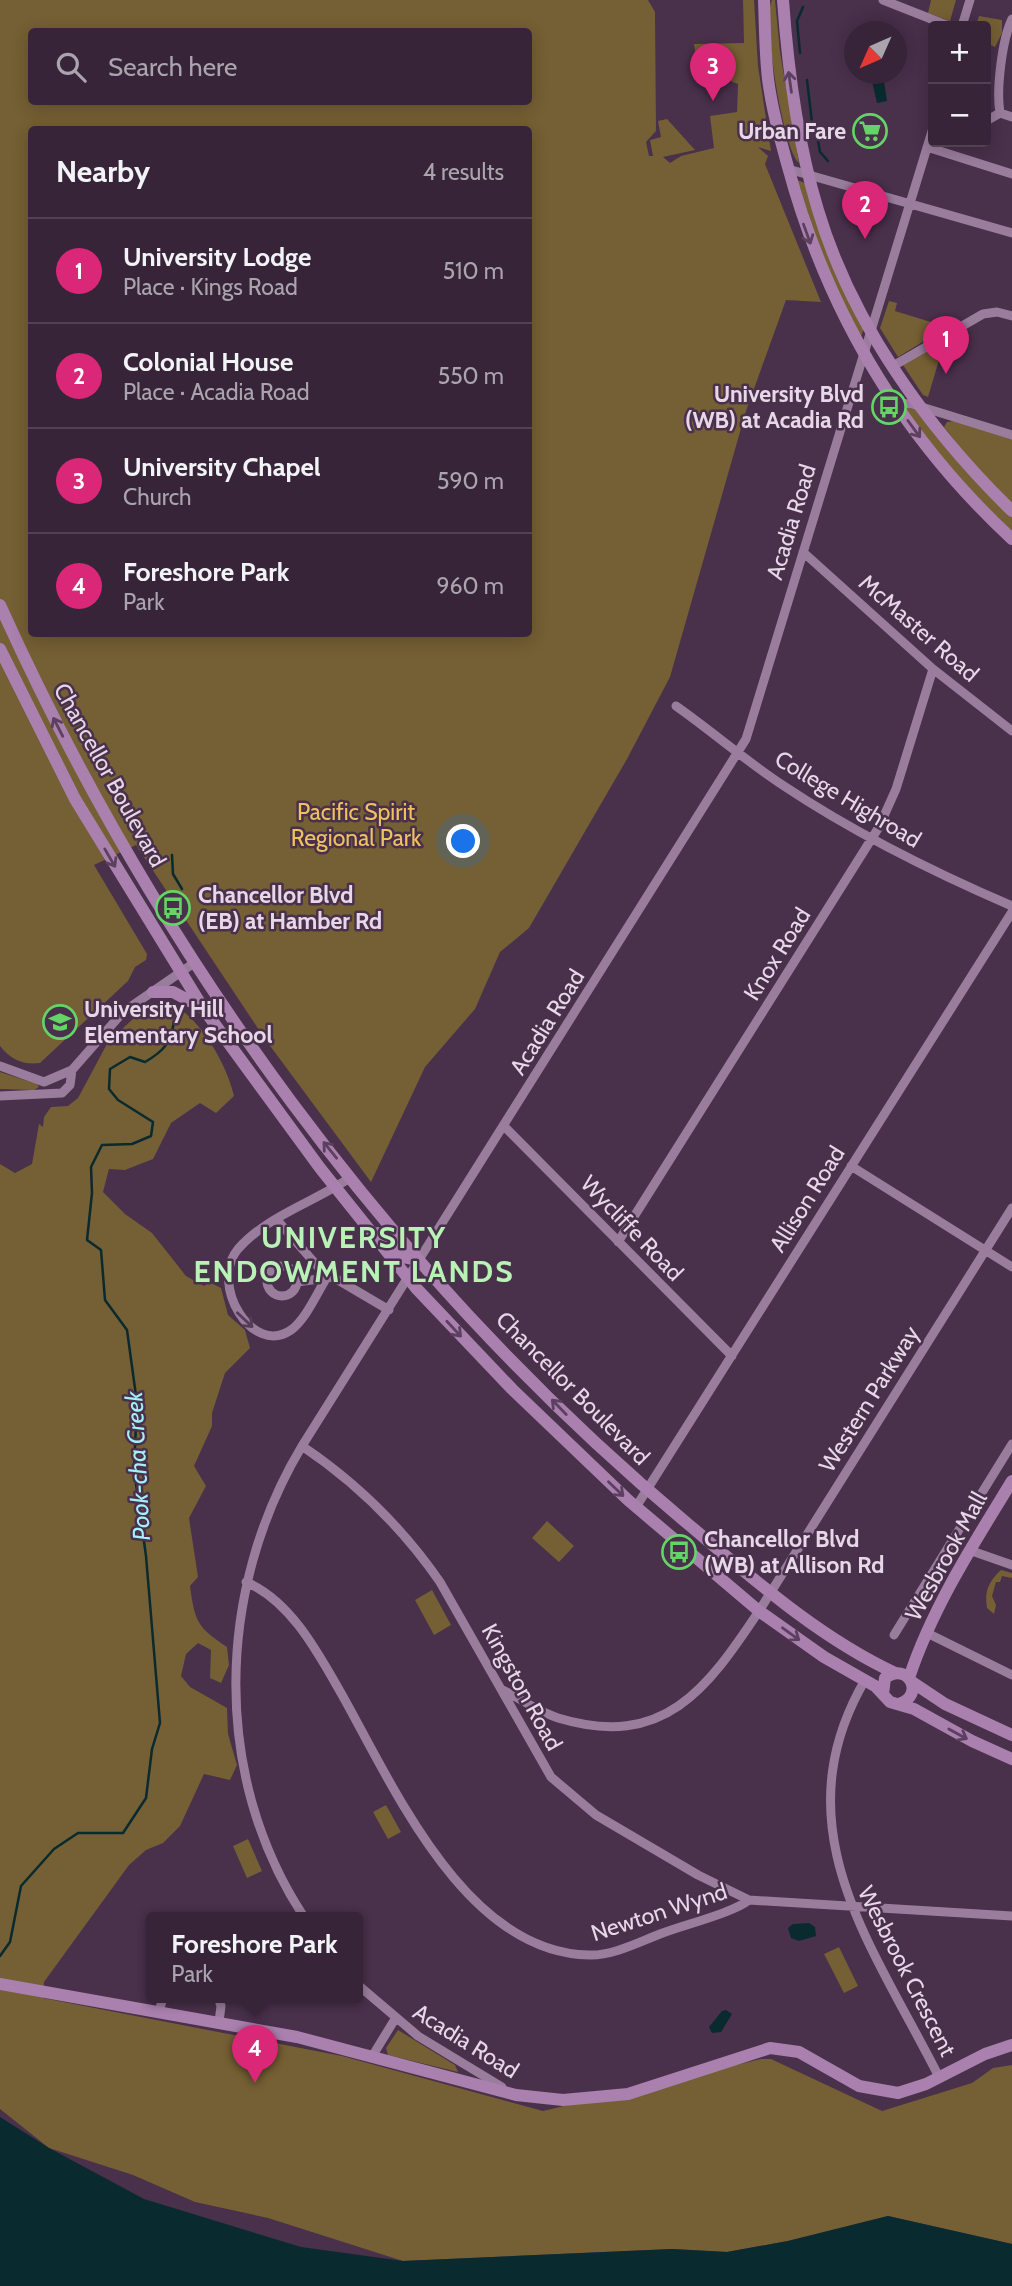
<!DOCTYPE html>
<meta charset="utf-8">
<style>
:root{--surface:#372438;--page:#3e2c40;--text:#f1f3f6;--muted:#aaa4ae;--line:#514153;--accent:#db2777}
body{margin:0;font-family:Cabin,sans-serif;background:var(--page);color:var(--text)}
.controls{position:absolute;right:21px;top:21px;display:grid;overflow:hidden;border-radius:7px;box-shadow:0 4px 18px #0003}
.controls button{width:63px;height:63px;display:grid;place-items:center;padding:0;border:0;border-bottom:2px solid var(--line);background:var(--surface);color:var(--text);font:35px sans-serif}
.compass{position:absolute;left:844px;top:21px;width:63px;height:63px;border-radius:50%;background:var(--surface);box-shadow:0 4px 18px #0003;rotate:225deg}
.you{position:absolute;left:464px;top:842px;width:24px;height:24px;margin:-18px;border:5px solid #fff;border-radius:50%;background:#1a73e8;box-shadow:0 0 0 10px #1a73e833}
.badge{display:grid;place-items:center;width:46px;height:46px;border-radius:50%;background:var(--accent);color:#fff;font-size:23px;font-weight:700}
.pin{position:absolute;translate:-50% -58px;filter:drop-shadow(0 2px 4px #0008)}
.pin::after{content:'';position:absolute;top:37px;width:24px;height:21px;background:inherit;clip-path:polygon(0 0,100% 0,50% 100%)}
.popup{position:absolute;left:146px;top:1912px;width:217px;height:91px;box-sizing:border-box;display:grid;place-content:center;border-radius:7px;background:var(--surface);filter:drop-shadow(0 2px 5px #0005);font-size:23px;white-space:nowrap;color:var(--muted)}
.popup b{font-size:26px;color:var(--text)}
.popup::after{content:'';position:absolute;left:50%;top:100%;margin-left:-14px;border:14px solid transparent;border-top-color:var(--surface)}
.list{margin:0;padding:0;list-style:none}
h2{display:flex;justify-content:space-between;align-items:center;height:91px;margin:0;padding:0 28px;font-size:30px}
h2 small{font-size:23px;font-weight:400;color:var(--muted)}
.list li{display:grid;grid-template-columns:46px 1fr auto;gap:21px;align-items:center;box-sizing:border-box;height:105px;padding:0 28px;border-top:2px solid var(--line)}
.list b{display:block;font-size:26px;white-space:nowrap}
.list p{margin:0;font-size:23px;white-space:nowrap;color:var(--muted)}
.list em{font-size:23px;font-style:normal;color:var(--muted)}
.icon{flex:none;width:38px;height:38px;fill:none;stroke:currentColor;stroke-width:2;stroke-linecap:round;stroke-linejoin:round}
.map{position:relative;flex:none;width:1012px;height:2286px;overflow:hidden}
.search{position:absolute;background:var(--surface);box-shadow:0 4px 18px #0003;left:28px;top:28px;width:504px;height:77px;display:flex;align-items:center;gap:18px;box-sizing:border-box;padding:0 24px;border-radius:7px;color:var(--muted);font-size:26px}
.panel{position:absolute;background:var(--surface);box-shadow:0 4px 18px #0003;left:28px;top:126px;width:504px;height:511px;border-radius:7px}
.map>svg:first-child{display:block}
.green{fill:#755f34;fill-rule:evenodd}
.water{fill:#092b2f}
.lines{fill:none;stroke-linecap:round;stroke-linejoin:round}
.stream{stroke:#092b2f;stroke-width:2.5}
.street{stroke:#9a7d9c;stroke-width:9}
.secondary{stroke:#aa80ae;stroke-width:12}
.oneway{stroke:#5c405f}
.oneway2{stroke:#553c57}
.labels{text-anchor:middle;stroke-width:5;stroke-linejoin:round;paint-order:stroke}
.poi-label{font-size:23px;font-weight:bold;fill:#e7d7e8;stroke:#49304b;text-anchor:start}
.street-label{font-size:23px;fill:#e7d7e8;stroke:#49304b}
.park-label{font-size:23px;fill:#efc160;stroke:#49304b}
.water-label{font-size:24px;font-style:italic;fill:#a4f0f8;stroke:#49304b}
.district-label{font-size:30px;font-weight:bold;letter-spacing:2px;fill:#b8f2b6;stroke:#49304b}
</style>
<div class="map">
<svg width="1012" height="2286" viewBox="0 0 1012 2286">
<rect width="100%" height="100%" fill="#49304b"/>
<path class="green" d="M0 0H648L655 12 656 131 646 142 649 156H653L650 140 661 137 658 121 667 119 695 150 663 157 670 163 681 156 714 148 710 116 737 112 738 84 715 75 717 70 697 64 694 44 744 43 743 0H754L758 66 771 151 758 147 768 156 765 164 821 302 786 300 746 411 670 677 627 759 529 928 500 952 475 1009 425 1067 371 1182 265 1039 136 845 94 865 147 954 146 960 135 967 128 981 40 1063C23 1065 11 1060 0 1046ZM32 32H528V102H32ZM32 130H528V634H32Z
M772 0H775L780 52 799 163C783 150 762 18 772 0Z
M931 0H956L950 21 928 13Z
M979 16 1002 20V33L995 47 986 43V26H976Z
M797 180 805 183 865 326 860 339 837 300Z
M889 301 897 303 895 311 934 323 929 338 898 357 880 328Z
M930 347 942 350 928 397 923 395 903 365Z
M907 408 918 410 1012 514V533L958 479 905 410Z
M954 421 1012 438V504L972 463 944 427 947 422Z
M162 1001C196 1008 227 1064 234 1096L216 1113 200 1103 171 1123 153 1159 125 1170 109 1169 103 1192 125 1214 152 1233 186 1276 204 1286 209 1282 221 1288 228 1315 245 1330 250 1348 225 1373 212 1413V1426L194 1466 206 1486 189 1518 198 1577 190 1586C195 1622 197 1627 227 1647L229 1665 221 1683 210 1678 211 1650 198 1643 186 1654 181 1676 190 1687 227 1708 228 1734 237 1765 230 1780 204 1774 180 1826 163 1843 146 1850 129 1865 44 1982 43 1998 342 2056 543 2111 761 2059H771L882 2111 972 2083 993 2068 1012 2065V2244L888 2216 788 2241 727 2252 672 2249 403 2261 268 2218 195 2202 133 2175 49 2148 0 2109V1164L15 1173 32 1164 39 1124 43 1127 44 1117 51 1107 68 1106 78 1098 108 1042 133 1019Z
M0 1072 37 1084 39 1087 34 1090 0 1089Z
M547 1521 574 1546 559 1562 532 1538Z
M1001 1570 1012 1573V1578L1002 1576 1000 1582H996L992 1596 996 1605 994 1614 987 1608C984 1591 989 1581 1001 1570Z
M432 1590 451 1625 434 1635 415 1600Z
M386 1805 401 1832 388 1839 373 1812Z
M248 1839 262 1871 247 1878 233 1846Z
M839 1947 858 1986 844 1993 824 1954Z
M398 2030 455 2065 458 2072 388 2055 386 2048Z"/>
<path class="water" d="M879 75H883L887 101 877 103 871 77Z
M809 1923 815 1927 816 1936 799 1941 791 1938 788 1928 793 1924Z
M726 2010 732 2014 721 2032 712 2033 709 2027 722 2011Z
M0 2117 49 2148 144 2199 301 2247 403 2261 672 2249 727 2252 788 2241 888 2216 1012 2244V2286H0Z"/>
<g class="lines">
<path class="stream" d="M800 53 797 21 803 7
M807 80 813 131 817 135 820 152 828 161
M172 855 173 874 182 889
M0 1956 10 1942 21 1886 54 1849 78 1833H123L146 1798 152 1749 160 1723 146 1556 134 1469 137 1403 127 1330 105 1300 101 1250 87 1240 92 1193 91 1167 102 1145 132 1144 151 1136 153 1122 118 1100 109 1089 110 1069 130 1057 145 1062C164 1051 171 1043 174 1021"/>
<path class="street" d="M883 0 949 26
M962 26 970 0
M1000 113C996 90 1002 40 1012 19
M1000 113 1012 117
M986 121 1000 113
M927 147 1012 174
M788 169 1012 233
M893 366 983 314 997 312 1012 316
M895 403 912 404 1012 435
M803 552 933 669 1012 731
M676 706C713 732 747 762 784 786 856 834 933 872 1012 906
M0 1066 44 1082 72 1070 123 1012 194 963
M0 1096 62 1093 70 1085 72 1070
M504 1126 732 1356
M851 1166 1012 1267
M277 1220 327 1277
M618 1242 879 827 896 789 933 669
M267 1281a15 15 0 1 1 30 0a15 15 0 1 1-30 0Z
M327 1277C317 1293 306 1319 291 1330 252 1357 209 1284 238 1249 268 1215 315 1202 351 1177
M297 1282 333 1277 389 1310
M302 1446C357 1483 402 1527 440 1582L551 1777 596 1815 698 1875 749 1900
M636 1507 1012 912
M969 1550 1012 1565
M246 1582C291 1601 318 1653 341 1693 393 1785 465 1953 589 1955 612 1956 639 1942 660 1934 683 1925 733 1913 749 1900L1012 1916
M927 1633 1012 1675
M894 1635 1012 1444
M865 1680C779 1828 873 1946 939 2077
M501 1689C519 1698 539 1712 558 1718 664 1750 707 1689 759 1611L1012 1208
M304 1917C211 1776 216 1589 302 1446L746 739 933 128
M358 1985 418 2036 502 2087
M218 1997 221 2006 219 2022
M159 2012 163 1997
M373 2055 395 2019"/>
<path class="secondary" d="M764 0C765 26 765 53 768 79 772 110 780 138 788 167 827 311 902 437 1012 539
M783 0C788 71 797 141 818 210 852 324 928 429 1012 511
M0 605C158 955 392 1277 688 1524 752 1578 818 1637 895 1673
M0 649 75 799 203 1008 320 1168 416 1288 512 1389 628 1500 759 1611 824 1657 875 1686 890 1702 914 1709 972 1741 1012 1759
M153 992H173L201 1007
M378 1233 403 1257 419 1260
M909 1678C932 1608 974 1543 1012 1481
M912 1682 945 1704 1012 1735
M883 1694 885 1678C908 1661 926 1695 899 1704
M0 1984 297 2037 516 2095 563 2100 628 2094 770 2048 799 2052 859 2086 898 2093 926 2084 985 2054 1012 2045"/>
</g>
<defs><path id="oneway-shaft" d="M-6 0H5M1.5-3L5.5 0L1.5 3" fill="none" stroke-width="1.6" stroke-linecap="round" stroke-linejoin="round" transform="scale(1.75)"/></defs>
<g class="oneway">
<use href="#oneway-shaft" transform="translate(790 82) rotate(-98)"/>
<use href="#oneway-shaft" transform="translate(807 234) rotate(70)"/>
<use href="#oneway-shaft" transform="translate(914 429) rotate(54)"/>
<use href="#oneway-shaft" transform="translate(58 727) rotate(-117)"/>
<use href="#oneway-shaft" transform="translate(110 858) rotate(60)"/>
<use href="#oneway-shaft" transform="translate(330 1150) rotate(-129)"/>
<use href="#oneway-shaft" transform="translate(454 1329) rotate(47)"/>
<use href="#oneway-shaft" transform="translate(559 1407) rotate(-134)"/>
<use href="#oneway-shaft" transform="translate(616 1489) rotate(44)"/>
<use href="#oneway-shaft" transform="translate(791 1634) rotate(36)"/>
<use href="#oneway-shaft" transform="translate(958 1734) rotate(29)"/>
</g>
<use class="oneway2" href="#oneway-shaft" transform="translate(245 1320) rotate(43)"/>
<defs>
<g id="supermarket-ring" transform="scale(1.75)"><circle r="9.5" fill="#49304b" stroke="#65d467" stroke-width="1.5"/><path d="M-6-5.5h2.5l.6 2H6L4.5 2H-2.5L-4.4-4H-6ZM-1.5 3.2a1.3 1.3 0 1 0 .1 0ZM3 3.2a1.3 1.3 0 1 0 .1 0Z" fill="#65d467"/></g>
<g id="bus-ring" transform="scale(1.75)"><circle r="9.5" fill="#49304b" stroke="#65d467" stroke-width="1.5"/><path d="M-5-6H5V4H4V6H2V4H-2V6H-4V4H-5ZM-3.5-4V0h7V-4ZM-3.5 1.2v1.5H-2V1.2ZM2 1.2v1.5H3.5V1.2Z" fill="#65d467"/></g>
<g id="school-ring" transform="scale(1.75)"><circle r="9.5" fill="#49304b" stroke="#65d467" stroke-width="1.5"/><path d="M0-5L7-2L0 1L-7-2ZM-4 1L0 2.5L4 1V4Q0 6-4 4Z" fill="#65d467"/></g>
</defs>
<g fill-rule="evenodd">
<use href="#supermarket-ring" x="870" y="131"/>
<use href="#bus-ring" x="889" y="407"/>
<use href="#bus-ring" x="173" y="908"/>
<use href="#school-ring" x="60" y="1022"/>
<use href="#bus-ring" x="679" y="1552"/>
</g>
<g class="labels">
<g class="poi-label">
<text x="846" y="139" text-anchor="end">Urban Fare</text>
<text x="864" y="402" text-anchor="end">University Blvd<tspan x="864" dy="26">(WB) at Acadia Rd</tspan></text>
<text x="198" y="903">Chancellor Blvd<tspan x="198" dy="26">(EB) at Hamber Rd</tspan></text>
<text x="84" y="1017">University Hill<tspan x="84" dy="26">Elementary School</tspan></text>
<text x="704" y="1547">Chancellor Blvd<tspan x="704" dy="26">(WB) at Allison Rd</tspan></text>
</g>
<g class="street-label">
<text transform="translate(791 522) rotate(-73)" y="8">Acadia Road</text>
<text transform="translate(919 628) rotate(41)" y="8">McMaster Road</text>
<text transform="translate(110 775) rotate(61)" y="8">Chancellor Boulevard</text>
<text transform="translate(848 799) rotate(31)" y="8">College Highroad</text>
<text transform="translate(777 954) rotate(-58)" y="8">Knox Road</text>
<text transform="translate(547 1022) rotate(-58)" y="8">Acadia Road</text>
<text transform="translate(807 1199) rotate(-58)" y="8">Allison Road</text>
<text transform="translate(632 1228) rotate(46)" y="8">Wycliffe Road</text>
<text transform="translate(573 1388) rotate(45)" y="8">Chancellor Boulevard</text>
<text transform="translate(869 1399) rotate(-58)" y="8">Western Parkway</text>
<text transform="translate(946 1556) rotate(-61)" y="8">Wesbrook Mall</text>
<text transform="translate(522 1687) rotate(61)" y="8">Kingston Road</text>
<text transform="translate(659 1912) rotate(-18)" y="8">Newton Wynd</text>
<text transform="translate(907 1971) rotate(63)" y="8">Wesbrook Crescent</text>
<text transform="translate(466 2041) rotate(32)" y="8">Acadia Road</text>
</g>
<g class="park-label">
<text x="356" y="820">Pacific Spirit<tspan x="356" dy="26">Regional Park</tspan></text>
</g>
<g class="water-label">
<text transform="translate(138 1466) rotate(-93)" y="8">Pook-cha Creek</text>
</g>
<g class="district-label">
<text x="354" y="1248">UNIVERSITY<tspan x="354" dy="34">ENDOWMENT LANDS</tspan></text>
</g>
</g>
</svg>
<div class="controls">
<button>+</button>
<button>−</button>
</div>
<svg class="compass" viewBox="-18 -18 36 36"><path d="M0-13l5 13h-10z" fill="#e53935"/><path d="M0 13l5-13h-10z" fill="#aaa4ae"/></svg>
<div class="you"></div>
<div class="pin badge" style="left:946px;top:374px">1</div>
<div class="pin badge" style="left:865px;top:239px">2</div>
<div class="pin badge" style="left:713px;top:101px">3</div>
<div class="pin badge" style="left:255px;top:2083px">4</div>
<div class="popup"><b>Foreshore Park</b>Park</div>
<div class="search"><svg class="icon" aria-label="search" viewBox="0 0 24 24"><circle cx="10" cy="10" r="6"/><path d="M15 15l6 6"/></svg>Search here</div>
<section class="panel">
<h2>Nearby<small>4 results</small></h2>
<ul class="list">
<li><span class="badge">1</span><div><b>University Lodge</b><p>Place · Kings Road</p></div><em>510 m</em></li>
<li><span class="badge">2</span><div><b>Colonial House</b><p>Place · Acadia Road</p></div><em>550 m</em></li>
<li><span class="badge">3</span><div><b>University Chapel</b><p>Church</p></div><em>590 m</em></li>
<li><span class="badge">4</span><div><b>Foreshore Park</b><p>Park</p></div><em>960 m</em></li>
</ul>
</section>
</div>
